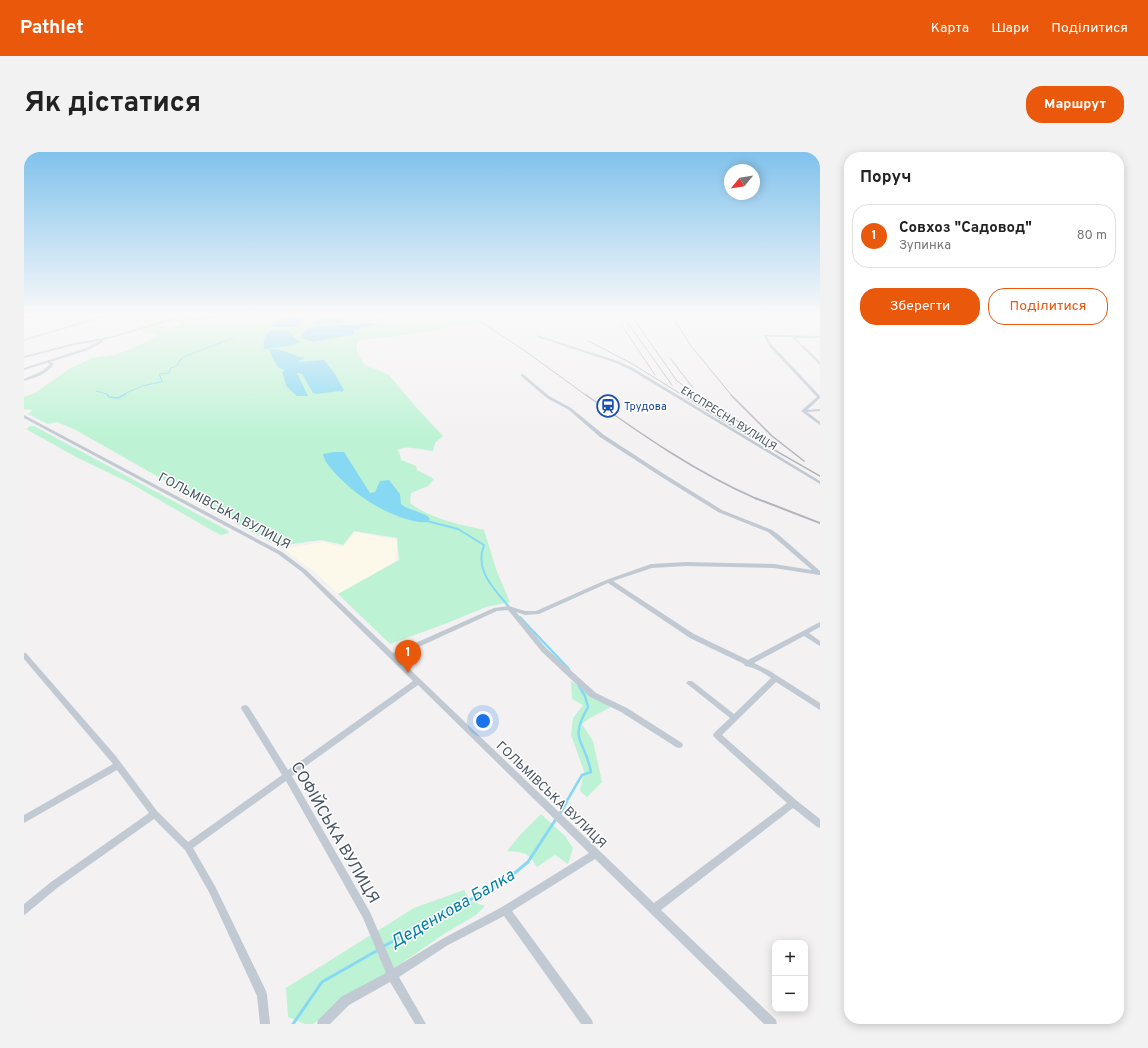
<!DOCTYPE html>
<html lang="uk">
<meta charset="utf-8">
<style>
:root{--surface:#fff;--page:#f2f2f2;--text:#222;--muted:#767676;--line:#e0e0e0;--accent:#ea580c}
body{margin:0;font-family:Overpass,sans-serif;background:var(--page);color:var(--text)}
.controls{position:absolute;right:12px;bottom:12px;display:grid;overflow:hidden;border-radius:8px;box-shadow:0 2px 10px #0003}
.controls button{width:36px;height:36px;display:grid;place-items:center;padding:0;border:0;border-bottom:1px solid var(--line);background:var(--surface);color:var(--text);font:20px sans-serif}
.compass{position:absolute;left:700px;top:12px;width:36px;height:36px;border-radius:50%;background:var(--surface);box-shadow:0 2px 10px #0003;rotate:240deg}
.you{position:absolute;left:459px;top:569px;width:14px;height:14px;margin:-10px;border:3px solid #fff;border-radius:50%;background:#1a73e8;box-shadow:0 0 0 6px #1a73e833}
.badge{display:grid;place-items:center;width:26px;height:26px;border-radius:50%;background:var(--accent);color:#fff;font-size:13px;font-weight:700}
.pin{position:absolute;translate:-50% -33px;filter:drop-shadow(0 1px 2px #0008)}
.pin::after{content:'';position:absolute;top:21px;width:14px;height:12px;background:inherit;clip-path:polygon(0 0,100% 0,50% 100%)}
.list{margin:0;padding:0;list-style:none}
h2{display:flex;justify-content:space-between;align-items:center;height:52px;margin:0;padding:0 16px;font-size:17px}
h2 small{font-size:13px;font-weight:400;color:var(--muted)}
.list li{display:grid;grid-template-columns:26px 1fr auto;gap:12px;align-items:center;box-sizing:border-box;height:64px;margin:0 8px 8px;padding:0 8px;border:1px solid var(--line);border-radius:16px}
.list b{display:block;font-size:15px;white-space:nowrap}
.list p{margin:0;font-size:13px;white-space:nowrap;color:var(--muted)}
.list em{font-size:13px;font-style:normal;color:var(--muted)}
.actions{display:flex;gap:8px;padding:12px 16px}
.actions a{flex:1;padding:9px 0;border:1px solid var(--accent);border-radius:16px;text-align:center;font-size:14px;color:var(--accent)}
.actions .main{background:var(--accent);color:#fff}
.map{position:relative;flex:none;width:796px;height:872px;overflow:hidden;border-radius:16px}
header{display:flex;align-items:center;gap:24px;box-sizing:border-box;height:56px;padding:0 20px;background:var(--accent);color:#fff}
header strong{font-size:19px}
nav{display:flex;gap:22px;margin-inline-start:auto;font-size:14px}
.intro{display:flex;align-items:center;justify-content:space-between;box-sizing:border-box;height:96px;padding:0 24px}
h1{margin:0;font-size:28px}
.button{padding:10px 18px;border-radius:16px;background:var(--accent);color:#fff;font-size:14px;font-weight:700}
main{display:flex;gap:24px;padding:0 24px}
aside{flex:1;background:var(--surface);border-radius:16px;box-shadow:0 2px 10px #0003}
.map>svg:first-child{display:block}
.commercial{fill:#fdf9ea}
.green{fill:#bdf3d4}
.water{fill:#87d8f2}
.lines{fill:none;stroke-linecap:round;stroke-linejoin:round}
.stream-far4{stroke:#87d8f2;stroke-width:1}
.stream-far3{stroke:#87d8f2;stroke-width:1.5}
.stream-far2{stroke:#87d8f2;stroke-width:2}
.stream-far1{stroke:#87d8f2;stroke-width:2.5}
.stream{stroke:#87d8f2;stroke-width:3}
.street{fill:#c1cad3;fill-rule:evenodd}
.rail-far2{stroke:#b2b5bb;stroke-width:1}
.rail-far1{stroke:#b2b5bb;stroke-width:1.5}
.rail{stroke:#b2b5bb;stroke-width:2}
.labels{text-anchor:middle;stroke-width:3;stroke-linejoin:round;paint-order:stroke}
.far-transit-label{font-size:11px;fill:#164399;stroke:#fff;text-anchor:start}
.far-street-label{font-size:11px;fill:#475360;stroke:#fff}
.street-label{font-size:13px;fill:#475360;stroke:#fff}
.near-street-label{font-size:16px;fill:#475360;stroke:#fff}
.near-water-label{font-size:17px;font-style:italic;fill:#047ea6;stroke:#fff}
</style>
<header>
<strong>Pathlet</strong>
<nav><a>Карта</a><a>Шари</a><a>Поділитися</a></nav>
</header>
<div class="intro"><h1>Як дістатися</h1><a class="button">Маршрут</a></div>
<main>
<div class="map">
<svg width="796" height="872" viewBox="0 0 796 872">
<rect width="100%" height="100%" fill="#f3f1f1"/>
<path class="commercial" d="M331 380 373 388V408L314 442 287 417 259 397 299 390 319 395Z"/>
<path class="green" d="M228 163H443L455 173H438L401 180 333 189V200L340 212 365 223 390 253 419 284 411 291 409 299C398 298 382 293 373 298L376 303 377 308 392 314 393 318 410 327 404 334 387 341 386 351C407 367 435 372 460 378L473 420 486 450 462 455 426 470 366 492 314 442 375 408 373 386 330 379 319 393 297 388 255 394 211 371 214 368 196 360 50 277 33 270 24 272 4 262 9 258 0 257V245L11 241 45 217 68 206 90 203 102 199 124 189 132 183V182L117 180V177L132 173 145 176 157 173 150 169 155 167H166L168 170 208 167Z
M6 274H10L203 378 205 381 197 383 189 379 106 331 52 305 2 277Z
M547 529 587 555 566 566 558 572 569 589 578 630 563 645 556 639 560 619 547 583 549 566 559 553 548 547Z
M517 662 541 684 549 696 544 712 531 703 513 715C503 699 500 701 483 699L496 683Z
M440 738 447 749 461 754 452 763 420 782 289 872H281L264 865 262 836 390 756Z"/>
<path class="water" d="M267 163 280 164 282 167 272 175H246L258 166Z
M310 163 323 165 317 168 319 170 316 171 295 172 293 173 287 171Z
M347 171H354L355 172 330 178V183L314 185 289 190 276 185 284 176Z
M247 179H266L270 185 277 190 265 194 240 197C239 190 240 181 247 179Z
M247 197 261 199 274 205H279L281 207 274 209 276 210 300 208 309 219 320 238 318 240 315 239 293 242 289 241 278 222 273 221 284 244H273L263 235 258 220 261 218C259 217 257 217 255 216 252 213 247 202 245 198Z
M310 300H320L346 341 351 340 356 329 365 328 376 342 377 352C384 359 403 360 406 367L403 370C396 371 390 369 382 367 354 358 330 342 310 320 306 315 300 309 299 302Z"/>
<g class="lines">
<path class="stream-far4" d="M280 164 284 163
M354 170V168L372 163
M72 239 83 242 84 244
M101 244 100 242 118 234 137 230 138 229 135 222 145 221 147 216 153 214 156 208 162 204 209 186"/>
<path class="stream-far3" d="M84 243 85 245 94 246 100 243"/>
<path class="stream-far2" d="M403 369 434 377 460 393C450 419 470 436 485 455
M496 465 511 481"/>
<path class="stream-far1" d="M510 480 545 517
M541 652 558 623 567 620C561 587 544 590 564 555L561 544 555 534"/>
<path class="stream" d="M535 663 542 651
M360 794 481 729 504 710 532 667
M269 872 298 830 354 798"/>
<path class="street" d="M8 163H13L0 167V165Z
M82 163H87L0 189V187Z
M160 163H165L160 165 176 166 194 163H201L176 168 157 166 79 188V190L64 198 26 210 30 212C23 222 11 226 0 229V227L18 219 26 212 23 211 0 218V216L62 196 76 189 51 193 0 206V204L51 191 85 185Z
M513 183 594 209 609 216 796 329V332L607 218 592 211 513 185Z
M740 183 796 184V186H771L796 210V213L768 185H743L748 193 796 244V246L783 258 796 257V259L783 260 796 270V273L777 259 793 245 746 195Z
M497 222H499L525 244 547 256 580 283 640 322 698 358 748 378 755 383 796 419V423H795L750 416 662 414 628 416 589 429 670 482 724 508 796 470V475L785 481 796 489V494L780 484 730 511 746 519 796 551V558L752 530 698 583 772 648 796 667V676L793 675 769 656 637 758 752 868 753 872H740L571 707 488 759 568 868 569 872H557L480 764 424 793 375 825 402 872H391L366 830 325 853 306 872H293L294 868 317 845 362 821 339 766 262 629 169 696 191 734 242 839 243 843 246 872H236L233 844 185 740 161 698 130 667 33 736 3 761 0 763V752L27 730 125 661 93 618 0 671V663L89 612 0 507V501H2L91 603 133 659 164 690 258 623 218 558 217 556 218 554 221 553 224 554 264 618 389 529 278 420 254 402 0 266V263L258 400 282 418 369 501 470 456 485 454 501 459H512L582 428 627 412 662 410 750 412 788 418 744 380 694 360 636 324 576 285 545 258 523 246 497 224ZM584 431 666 486 720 512 721 514C730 515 740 521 747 526L710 562 668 529H664L662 531 706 566 690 581 689 583 690 585 763 651 630 751 373 505 473 459 484 458 518 500 566 545 597 560 652 595 655 596 658 595 659 593 658 591 603 556 572 541 522 496 492 460 501 463 515 462ZM394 533 565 701 478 755 418 787 370 816 346 760 268 624Z"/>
<path class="rail-far2" d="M447 163 504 201 563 244
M598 163 648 233
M607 163 653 229 674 244
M647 163 667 194 708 244
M599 175 631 223
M564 189 607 211 660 244
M646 206 669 236"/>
<path class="rail-far1" d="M562 243C617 282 671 320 733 347
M659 243 707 273 796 324
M672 243 696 260
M707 243 748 284 780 309
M693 255 730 280 747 289"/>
<path class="rail" d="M731 346 796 371"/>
</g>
<linearGradient id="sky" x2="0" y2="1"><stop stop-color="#81c2ec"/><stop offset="0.57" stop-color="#faf9f9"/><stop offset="1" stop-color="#faf9f9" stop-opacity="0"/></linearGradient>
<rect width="796" height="285" fill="url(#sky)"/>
<defs>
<g id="station-ring" transform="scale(1.15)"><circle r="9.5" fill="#fff" stroke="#1a4fb4" stroke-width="1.5"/><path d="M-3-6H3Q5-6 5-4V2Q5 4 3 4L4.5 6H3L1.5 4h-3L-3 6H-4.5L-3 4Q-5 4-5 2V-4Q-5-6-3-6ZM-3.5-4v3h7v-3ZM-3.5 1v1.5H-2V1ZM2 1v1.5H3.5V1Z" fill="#1a4fb4"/></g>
</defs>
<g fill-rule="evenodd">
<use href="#station-ring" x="584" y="254"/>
</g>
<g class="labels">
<g class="far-transit-label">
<text x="600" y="258">Трудова</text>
</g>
<g class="far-street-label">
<text transform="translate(705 266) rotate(32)" y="4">ЕКСПРЕСНА ВУЛИЦЯ</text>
</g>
<g class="street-label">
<text transform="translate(201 358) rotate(28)" y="5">ГОЛЬМІВСЬКА ВУЛИЦЯ</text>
<text transform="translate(528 642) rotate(44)" y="5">ГОЛЬМІВСЬКА ВУЛИЦЯ</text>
</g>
<g class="near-street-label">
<text transform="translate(312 680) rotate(60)" y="6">СОФІЙСЬКА ВУЛИЦЯ</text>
</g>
<g class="near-water-label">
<text transform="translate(428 756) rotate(-30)" y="6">Деденкова Балка</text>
</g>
</g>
</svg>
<div class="controls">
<button>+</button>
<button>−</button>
</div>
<svg class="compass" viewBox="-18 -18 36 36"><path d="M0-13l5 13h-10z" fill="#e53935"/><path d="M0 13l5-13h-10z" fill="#767676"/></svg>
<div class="you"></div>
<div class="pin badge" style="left:384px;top:521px">1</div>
</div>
<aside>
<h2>Поруч<small></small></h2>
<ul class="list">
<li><span class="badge">1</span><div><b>Совхоз &quot;Садовод&quot;</b><p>Зупинка</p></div><em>80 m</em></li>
</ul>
<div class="actions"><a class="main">Зберегти</a><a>Поділитися</a></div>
</aside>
</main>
